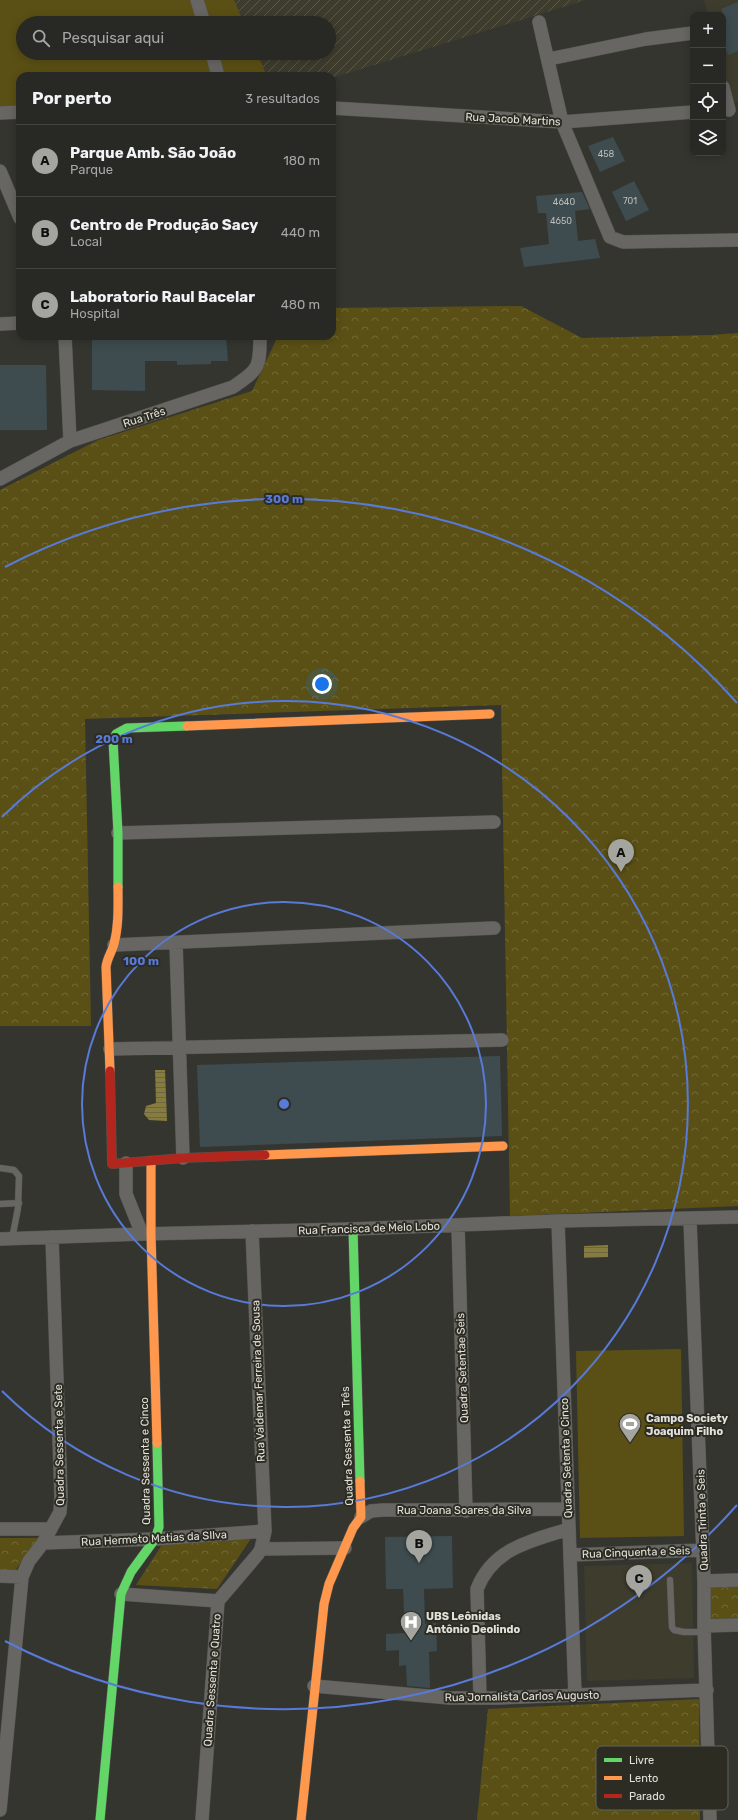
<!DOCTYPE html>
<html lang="pt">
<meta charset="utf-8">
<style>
:root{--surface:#282824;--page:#30302c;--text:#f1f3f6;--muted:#a5a6a6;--line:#444441;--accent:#a5a59f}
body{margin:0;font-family:Rubik,sans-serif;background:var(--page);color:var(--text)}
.controls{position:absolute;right:12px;top:12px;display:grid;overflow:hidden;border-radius:8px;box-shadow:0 2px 10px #0003}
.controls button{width:36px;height:36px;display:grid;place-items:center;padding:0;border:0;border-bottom:1px solid var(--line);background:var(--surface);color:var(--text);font:20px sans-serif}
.you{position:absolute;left:322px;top:684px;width:14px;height:14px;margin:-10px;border:3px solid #fff;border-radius:50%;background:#1a73e8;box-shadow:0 0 0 6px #1a73e833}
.badge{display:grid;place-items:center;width:26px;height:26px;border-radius:50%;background:var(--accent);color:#111;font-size:13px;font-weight:700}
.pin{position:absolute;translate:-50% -33px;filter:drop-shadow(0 1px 2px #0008)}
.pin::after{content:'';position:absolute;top:21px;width:14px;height:12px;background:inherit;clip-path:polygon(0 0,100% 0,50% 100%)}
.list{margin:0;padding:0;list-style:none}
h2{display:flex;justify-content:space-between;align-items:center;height:52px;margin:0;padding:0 16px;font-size:17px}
h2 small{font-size:13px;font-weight:400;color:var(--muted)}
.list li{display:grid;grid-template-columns:26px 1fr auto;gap:12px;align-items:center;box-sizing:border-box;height:72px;padding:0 16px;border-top:1px solid var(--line)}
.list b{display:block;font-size:15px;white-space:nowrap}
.list p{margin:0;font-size:13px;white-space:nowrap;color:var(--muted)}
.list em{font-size:13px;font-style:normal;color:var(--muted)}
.icon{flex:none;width:22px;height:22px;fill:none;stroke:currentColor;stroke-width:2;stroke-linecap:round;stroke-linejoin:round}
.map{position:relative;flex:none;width:738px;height:1820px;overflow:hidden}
.search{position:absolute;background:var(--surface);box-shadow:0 2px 10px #0003;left:16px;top:16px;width:320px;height:44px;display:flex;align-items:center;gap:10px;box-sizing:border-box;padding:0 14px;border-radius:22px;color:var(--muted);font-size:15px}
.panel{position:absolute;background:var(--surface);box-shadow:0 2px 10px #0003;left:16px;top:72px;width:320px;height:268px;border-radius:12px}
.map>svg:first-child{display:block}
.built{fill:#3e3c2d}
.industrial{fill:url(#industrial-furrows)}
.grass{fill:#5a5015}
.park{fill:url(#park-crowns)}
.water{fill:url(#water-rules)}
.building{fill:#3e4c4f}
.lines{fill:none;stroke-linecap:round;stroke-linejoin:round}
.lane-casing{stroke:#54544f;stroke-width:7}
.street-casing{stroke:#54544f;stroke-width:14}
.fast-casing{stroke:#54544f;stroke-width:10}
.slow-casing{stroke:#54544f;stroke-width:10}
.jam-casing{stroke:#54544f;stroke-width:10}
.lane{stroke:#676663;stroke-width:6}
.street{stroke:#676663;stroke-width:13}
.fast{stroke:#63d668;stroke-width:9}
.slow{stroke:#ff974d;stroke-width:9}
.jam{stroke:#b3261e;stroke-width:9}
.ring{fill:none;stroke:#587ad9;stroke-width:2}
.labels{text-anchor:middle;stroke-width:4;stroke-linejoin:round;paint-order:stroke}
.number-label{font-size:9px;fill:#b9bcb8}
.street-label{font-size:11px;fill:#e2e1db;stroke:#2d2c23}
.poi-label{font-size:11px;font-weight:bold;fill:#e2e1db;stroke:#2d2c23;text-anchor:start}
.key{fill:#2d2c23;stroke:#63625a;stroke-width:1}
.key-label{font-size:11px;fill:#e2e1db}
.centre{fill:#587ad9;stroke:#2d2c23;stroke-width:2}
.ring-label{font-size:12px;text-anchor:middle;font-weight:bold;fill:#587ad9;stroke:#2d2c23;stroke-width:4;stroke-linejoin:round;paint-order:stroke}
</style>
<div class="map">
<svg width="738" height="1820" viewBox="0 0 738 1820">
<defs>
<pattern id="industrial-furrows" width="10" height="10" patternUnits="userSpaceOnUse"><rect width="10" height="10" fill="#3e3c2d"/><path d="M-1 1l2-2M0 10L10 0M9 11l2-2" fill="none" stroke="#5a584b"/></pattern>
<pattern id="park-crowns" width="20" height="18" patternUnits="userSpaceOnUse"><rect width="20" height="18" fill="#5a5015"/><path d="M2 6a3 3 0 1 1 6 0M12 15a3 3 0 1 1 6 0" fill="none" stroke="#716936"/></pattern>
<pattern id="water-rules" width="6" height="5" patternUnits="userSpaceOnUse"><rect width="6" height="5" fill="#877c40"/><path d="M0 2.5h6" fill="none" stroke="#6c6641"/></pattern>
</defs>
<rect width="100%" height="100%" fill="#353530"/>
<path class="built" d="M704 0H738V102L730 103 723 75V15H708Z
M692 1563 694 1678 587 1681 584 1566Z"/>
<path class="industrial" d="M233 0H586L332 78V76H267L257 53H329V23H244Z"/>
<path class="grass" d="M0 0H234L244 23H23V53H257L267 76H20V109L0 111Z
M681 1349 684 1536 580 1538 576 1351Z"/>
<path class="park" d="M521 306 582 338 711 335 738 333V1206L510 1216 501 705 85 719 91 1026H0V490L98 440 252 391 278 336H332V308Z
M254 1534 217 1589 136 1585 165 1540Z
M0 1538H38L9 1580H0Z
M738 1586V1623H710L709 1587Z
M699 1699 700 1820H477L488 1709Z"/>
<path class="water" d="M155 1070H165L167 1121 149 1120 144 1114 146 1106 156 1103Z
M608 1245V1257L584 1258V1246Z"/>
<path class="building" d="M738 2V51L728 55 723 44V13L721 9Z
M613 137 625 161 600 172 588 146Z
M634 181 649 210 626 221 612 192Z
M582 192 590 209 575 211 578 241 595 239 600 258 524 267 520 248 549 244 546 213H538L536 196Z
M92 336H226L228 361H211V364L177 365V361H145V391L92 390Z
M0 365H46L47 430H0Z
M500 1056 502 1136 200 1147 197 1065Z
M452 1536 453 1588 424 1589 425 1624 436 1623 437 1651 429 1652 430 1688 407 1686 406 1665 399 1666V1650L386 1651V1634L405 1633 403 1589H386L385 1537Z"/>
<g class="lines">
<g class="lane-casing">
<path id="lane" d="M0 1168 14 1170 19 1176 18 1208 12 1239
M0 1204 19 1203
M670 1580 672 1627 674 1630 684 1632H704"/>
</g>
<g class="street-casing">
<path id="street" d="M197 0 204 23
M539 22 562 122 610 237 623 242 738 240
M212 53 218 76
M549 59 646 39 693 33
M723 87 729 110
M332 108 562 122 693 112
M0 113 20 112
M0 171 20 218
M0 324 20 323
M65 336 70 441
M0 479 70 441 233 387C259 369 260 368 260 336
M118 833 494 822
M176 943 183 1158
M114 945 494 928
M110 1049 502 1040
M126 1163V1194L142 1234
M690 1220 704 1581V1626L710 1820
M558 1221 575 1695
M458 1225 466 1511
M0 1239 142 1234 353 1229 558 1221 738 1217
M361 1517 371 1511 383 1510 568 1509
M0 1529H51
M43 1543 155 1539 265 1531
M261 1549 345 1548
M570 1555 703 1550
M0 1576 22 1577
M704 1581 738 1580
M121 1594 218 1601
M704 1626 738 1625
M314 1686 450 1698H498L707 1690
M480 1698 477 1589C493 1548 531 1541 569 1529
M0 1810 22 1577 29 1561 43 1543 60 1512 61 1496 52 1237
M202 1820 218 1601 258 1554 261 1549 265 1531 252 1231"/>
</g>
<g class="fast-casing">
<path id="fast" d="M118 887V833L113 740 116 734 127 728 187 726
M353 1229 360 1481
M100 1820 121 1594 131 1572 155 1539 159 1527 157 1443"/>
</g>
<g class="slow-casing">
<path id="slow" d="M187 726 490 714
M110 1071 106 967C107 958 112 952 114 944 119 925 118 906 118 887
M265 1155 503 1146
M151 1161V1234L157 1443
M301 1820 324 1604 329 1584 353 1528 361 1517 360 1481"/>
</g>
<g class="jam-casing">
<path id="jam" d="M110 1071 112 1164 183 1158 265 1155"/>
</g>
<use href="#lane" class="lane"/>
<use href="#street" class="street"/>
<use href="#fast" class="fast"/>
<use href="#slow" class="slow"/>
<use href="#jam" class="jam"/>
</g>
<g class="ring">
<circle cx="284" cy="1104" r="202"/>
<path d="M2 817A403 403 0 1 1 2 1391"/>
<path d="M737 1505A605 605 0 0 1 5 1641M5 567A605 605 0 0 1 737 703"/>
</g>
<defs>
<g id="stadium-pin" transform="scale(1.15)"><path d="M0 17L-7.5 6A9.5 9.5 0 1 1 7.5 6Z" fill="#a5a59f" stroke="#2d2c23"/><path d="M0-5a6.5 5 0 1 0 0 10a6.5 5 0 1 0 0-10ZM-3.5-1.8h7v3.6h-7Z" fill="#fff"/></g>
<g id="hospital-pin" transform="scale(1.15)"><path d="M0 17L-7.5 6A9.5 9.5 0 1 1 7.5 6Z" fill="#a5a59f" stroke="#2d2c23"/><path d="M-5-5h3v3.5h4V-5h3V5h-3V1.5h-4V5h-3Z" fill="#fff"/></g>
</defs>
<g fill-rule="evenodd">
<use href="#stadium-pin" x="630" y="1424"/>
<use href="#hospital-pin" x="411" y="1622"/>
</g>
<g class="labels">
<g class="number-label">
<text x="606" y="157">458</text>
<text x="630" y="204">701</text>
<text x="564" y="205">4640</text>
<text x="561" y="224">4650</text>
</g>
<g class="street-label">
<text transform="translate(513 119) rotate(3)" y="4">Rua Jacob Martins</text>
<text transform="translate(144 417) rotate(-18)" y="4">Rua Três</text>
<text transform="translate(369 1228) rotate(-2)" y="4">Rua Francisca de Melo Lobo</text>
<text transform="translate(462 1368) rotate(-92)" y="4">Quadra Setentae Seis</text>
<text transform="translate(258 1381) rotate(-92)" y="4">Rua Valdemar Ferreira de Sousa</text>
<text transform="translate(59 1445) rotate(-91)" y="4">Quadra Sessenta e Sete</text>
<text transform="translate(347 1446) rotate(-92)" y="4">Quadra Sessenta e Três</text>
<text transform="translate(566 1458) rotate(-92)" y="4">Quadra Setenta e Cinco</text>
<text transform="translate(145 1461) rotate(-91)" y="4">Quadra Sessenta e Cinco</text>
<text x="464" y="1514">Rua Joana Soares da Silva</text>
<text transform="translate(702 1520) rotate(-92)" y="4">Quadra Trinta e Seis</text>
<text transform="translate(154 1538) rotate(-3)" y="4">Rua Hermeto Matias da SIlva</text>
<text transform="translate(636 1552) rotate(-2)" y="4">Rua Cinquenta e Seis</text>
<text transform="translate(212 1680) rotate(-86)" y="4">Quadra Sessenta e Quatro</text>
<text transform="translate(522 1696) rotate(-1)" y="4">Rua Jornalista Carlos Augusto</text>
</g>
<g class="poi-label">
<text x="646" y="1422">Campo Society<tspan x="646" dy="13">Joaquim Filho</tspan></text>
<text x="426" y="1620">UBS Leônidas<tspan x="426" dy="13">Antônio Deolindo</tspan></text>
</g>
</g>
<rect x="596" y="1746" width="132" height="64" rx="6" class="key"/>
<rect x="604" y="1758" width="18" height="4" fill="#63d668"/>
<rect x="604" y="1776" width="18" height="4" fill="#ff974d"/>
<rect x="604" y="1794" width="18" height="4" fill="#b3261e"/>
<g class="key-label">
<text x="629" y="1764">Livre</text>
<text x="629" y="1782">Lento</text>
<text x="629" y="1800">Parado</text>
</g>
<circle cx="284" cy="1104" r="6" class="centre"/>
<g class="ring-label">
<text x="284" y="503">300 m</text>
<text x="114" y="743">200 m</text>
<text x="141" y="965">100 m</text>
</g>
</svg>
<div class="controls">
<button>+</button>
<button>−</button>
<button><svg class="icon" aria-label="locate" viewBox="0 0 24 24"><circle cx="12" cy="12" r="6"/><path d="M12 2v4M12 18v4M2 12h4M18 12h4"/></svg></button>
<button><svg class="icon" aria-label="layers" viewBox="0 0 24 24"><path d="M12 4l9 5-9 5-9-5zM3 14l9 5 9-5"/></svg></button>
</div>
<div class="you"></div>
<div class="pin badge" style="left:621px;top:872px">A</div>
<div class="pin badge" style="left:419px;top:1563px">B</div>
<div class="pin badge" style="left:639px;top:1598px">C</div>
<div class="search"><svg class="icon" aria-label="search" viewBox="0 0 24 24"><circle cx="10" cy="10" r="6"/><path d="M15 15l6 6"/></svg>Pesquisar aqui</div>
<section class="panel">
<h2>Por perto<small>3 resultados</small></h2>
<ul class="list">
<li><span class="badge">A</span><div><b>Parque Amb. São João</b><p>Parque</p></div><em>180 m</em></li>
<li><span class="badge">B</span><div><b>Centro de Produção Sacy</b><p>Local</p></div><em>440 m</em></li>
<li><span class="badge">C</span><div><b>Laboratorio Raul Bacelar</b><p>Hospital</p></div><em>480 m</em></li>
</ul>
</section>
</div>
